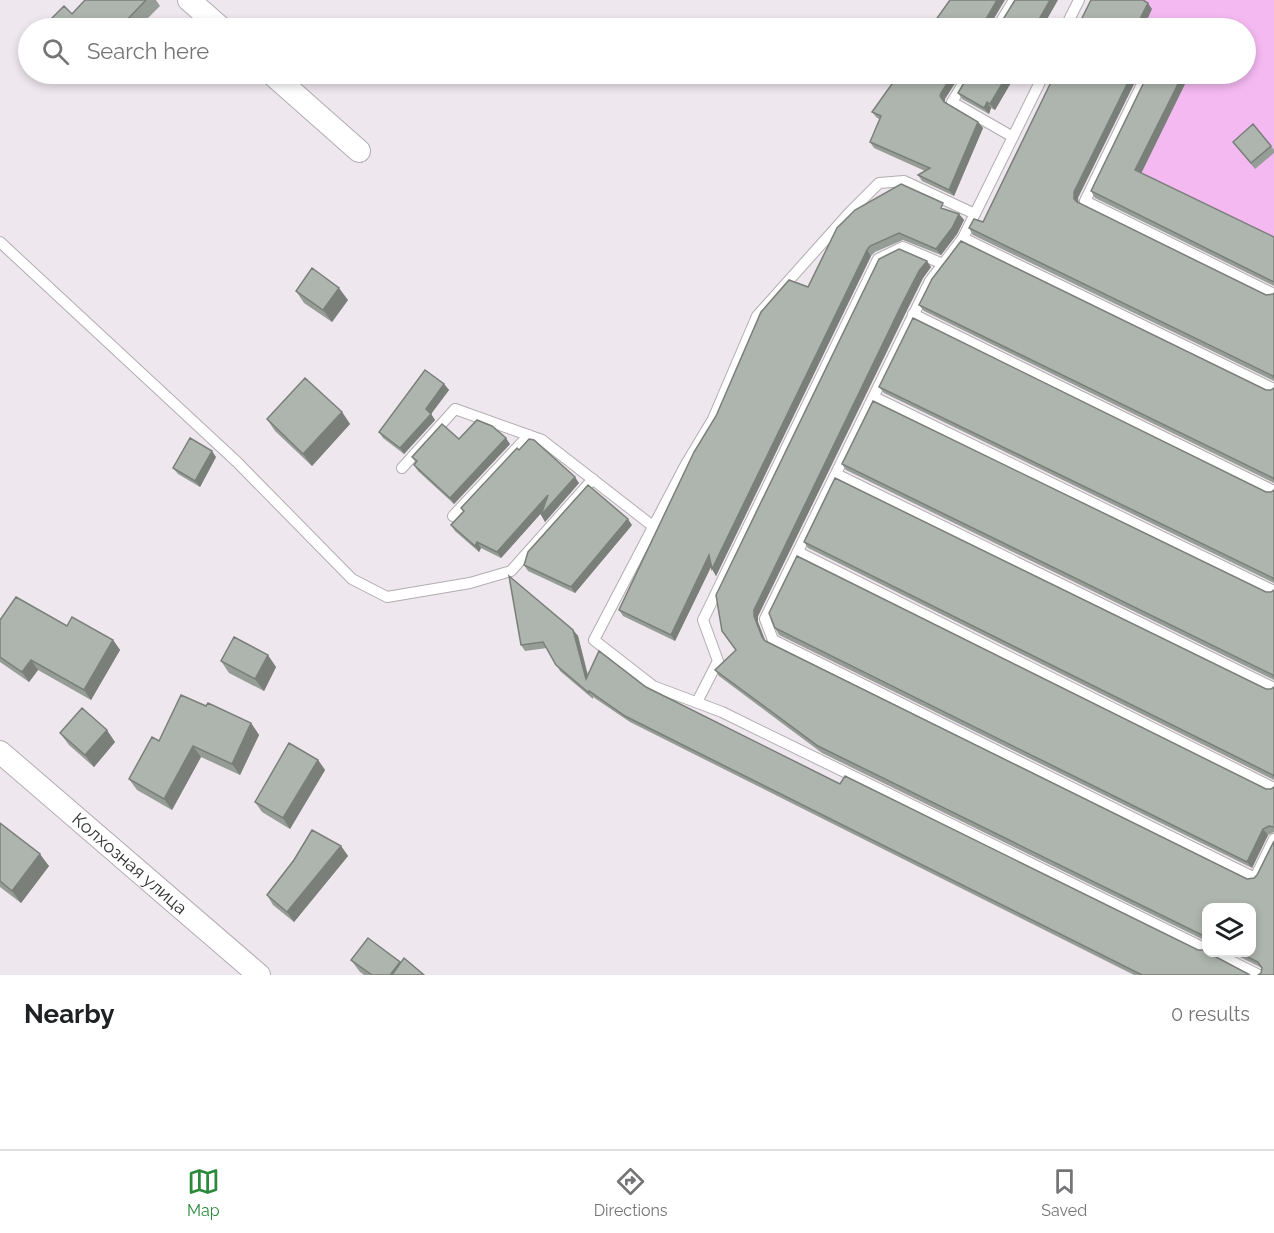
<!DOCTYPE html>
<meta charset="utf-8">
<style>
:root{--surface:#fff;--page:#f2f2f2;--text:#202124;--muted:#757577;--line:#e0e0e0;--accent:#2b893c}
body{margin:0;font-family:Raleway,sans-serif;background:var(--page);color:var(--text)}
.controls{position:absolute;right:18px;bottom:18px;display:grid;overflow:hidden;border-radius:12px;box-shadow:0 3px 9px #0003}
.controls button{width:54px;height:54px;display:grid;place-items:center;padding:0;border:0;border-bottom:2px solid var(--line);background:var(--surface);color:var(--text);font:30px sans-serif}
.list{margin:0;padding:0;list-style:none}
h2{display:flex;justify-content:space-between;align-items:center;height:78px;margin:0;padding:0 24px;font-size:26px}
h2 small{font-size:20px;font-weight:400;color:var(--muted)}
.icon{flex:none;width:33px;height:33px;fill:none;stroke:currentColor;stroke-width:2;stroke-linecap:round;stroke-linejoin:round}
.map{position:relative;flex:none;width:1274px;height:975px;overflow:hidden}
.search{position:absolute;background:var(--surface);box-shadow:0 3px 9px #0003;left:18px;right:18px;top:18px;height:66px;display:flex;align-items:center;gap:15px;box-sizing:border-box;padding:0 21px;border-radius:33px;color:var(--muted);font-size:22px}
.sheet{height:174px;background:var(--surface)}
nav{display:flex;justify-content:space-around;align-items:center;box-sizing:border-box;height:84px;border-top:2px solid var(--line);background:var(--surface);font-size:16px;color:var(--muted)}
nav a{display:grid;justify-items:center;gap:3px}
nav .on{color:var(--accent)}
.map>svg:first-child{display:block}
.green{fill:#f4b9f1}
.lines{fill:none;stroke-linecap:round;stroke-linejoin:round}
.lane-casing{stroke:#b3acb2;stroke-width:12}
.street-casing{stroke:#b3acb2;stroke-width:24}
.lane{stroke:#fff;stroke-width:10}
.street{stroke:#fff;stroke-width:22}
.wall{fill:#969c96}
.shaded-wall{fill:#7a7f7a}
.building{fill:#aeb5ae;stroke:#7a7f7a;stroke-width:1.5}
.labels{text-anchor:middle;stroke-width:6;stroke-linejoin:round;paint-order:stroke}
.street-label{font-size:18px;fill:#333032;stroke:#eee7ed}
</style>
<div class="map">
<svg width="1274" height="975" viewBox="0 0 1274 975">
<rect width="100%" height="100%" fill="#eee7ed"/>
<path class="green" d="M1133 0H1274V241L1140 176 1190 74H1246V28H1161L1131 2Z"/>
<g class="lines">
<g class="lane-casing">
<path id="lane" d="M997 28 1014 0
M1065 28 1079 0
M969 74 952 102 1013 137
M1044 74 963 238 930 281 765 619 773 640 1255 878 1274 839
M1147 74 1085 201 1274 294
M975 214 904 181 879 183 850 212 757 316 713 419 686 464 594 640 653 686 722 712 1206 949
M963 238 1274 389
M0 242 237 462 352 579 387 597 470 583 511 571 593 479
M913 314 1274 491
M874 397 1274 591
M402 468 455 409 542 440 654 527
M836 474 1274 688
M453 516 529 435
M798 552 1274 788
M697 702 718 661 703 620 878 259 903 247 943 264
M1213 952 1259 975"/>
</g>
<g class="street-casing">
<g id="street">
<path d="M189 0 221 28"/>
<path d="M272 74 359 151"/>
<path id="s1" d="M0 752 259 975"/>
</g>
</g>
<use href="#lane" class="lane"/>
<use href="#street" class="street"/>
</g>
<path class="wall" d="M85 0H156L160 6 138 28H50L47 23 72 14Z
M95 74H108L102 80Z
M969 74H1016L995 110 991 108 989 114 962 99 958 93Z
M945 99V102L978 122 983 128 954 196 922 181 918 175 925 171 874 148 870 142 880 119 877 118 872 112Z
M1233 142 1271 146 1274 150V153L1255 169Z
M1141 173 1274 237V286L1095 198 1091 191Z
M1078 198V202L1266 295 1273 294 1274 293V381L973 235 969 228 983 222Z
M947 210 959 214 964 220 957 234 941 255 903 240 875 252 871 256 716 576 711 566 675 641 623 616 619 610 808 287 837 228Z
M879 259 931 267 923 278 907 310 758 616V622L765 640 1247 879 1274 975 1261 973 1262 968 1230 952H1251L1206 908V941L822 753 719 676 715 670 736 650Z
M296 291 348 300 332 322 304 303Z
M919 305 1266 390H1271L1274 388V483L924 311Z
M444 384 449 390 431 414 435 420 404 454 383 438 379 432Z
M879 387 1266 492H1271L1274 490V583L884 393Z
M342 412 350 424 312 466 275 431 267 419Z
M459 439 510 444 454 504 418 471 414 465 416 463 412 457Z
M519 450 579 483 545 522 542 512 501 558 481 548 479 552 455 531 451 525 463 511 461 508Z
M216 457 200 487 178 474 173 468Z
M842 464 1266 592H1271L1274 590V680L846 470Z
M632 525 575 593 528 571 524 565Z
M804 542 1266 689H1271L1274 687V780L808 548Z
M0 620 67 626 113 640 120 650 91 700 38 670 29 682 0 662Z
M775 628 1266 789H1271L1274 787V832L1268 835 1252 868 779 635Z
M573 630 578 636 588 675 646 687 840 784 1250 975H1134L630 722 593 697V699L560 671 547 648 525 651 521 645Z
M221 661 276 667 264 691 229 673Z
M206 706 251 723 259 735 240 775 201 757 172 810 137 790 129 779 159 741Z
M60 733 115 742 94 767 69 745Z
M318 760 325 770 290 829 262 812 255 802Z
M0 823 49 866 21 903 0 887Z
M341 846 348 856 294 922 273 905 267 895 294 860Z
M351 960 400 962 424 975H364L360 972Z"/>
<path class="shaded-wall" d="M997 0H1005L990 25V28H988L986 25V19Z
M1050 0H1058L1042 28H1034Z
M1148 3 1152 9 1144 27 1139 21Z
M953 74H961L945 99V102L948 108 940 96 941 93Z
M1008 74H1016L995 110 990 104Z
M1132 74H1139L1078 198 1079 205 1074 199V192Z
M1183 74H1190L1140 176 1135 170Z
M987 102 991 108 989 114 984 108Z
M978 122 983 128 954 196 949 190Z
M959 214 964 220 957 234 941 255 936 249Z
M867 250 871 256 716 576 712 569Z
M927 261 931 267 923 278 907 310 758 616V622L766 643 762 637 754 616V610L902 304 919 271Z
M339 288 348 300 332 322 323 310Z
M444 384 449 390 431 414 435 420 404 454 400 448 426 409Z
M342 412 350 424 312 466 303 454Z
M506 438 510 444 454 504 450 498Z
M212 451 216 457 200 487 195 481Z
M575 477 579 483 545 522 541 515Z
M548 495 552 501 501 558 497 552Z
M628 519 632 525 575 593 571 587Z
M477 542 481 548 479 552 475 546Z
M709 555 714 561 675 641 671 635Z
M573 630 578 636 590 685 586 679Z
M113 640 120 650 91 700 84 690Z
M268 655 276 667 264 691 255 679Z
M31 660 38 670 29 682 22 672Z
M251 723 259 735 240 775 232 764Z
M107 730 115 742 94 767 85 755Z
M193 746 201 757 172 810 164 799Z
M318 760 325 770 290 829 283 818Z
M1263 829 1268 835 1252 868 1247 862Z
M341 846 348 856 294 922 287 912Z
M40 854 49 866 21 903 12 891Z
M400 962 408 974 407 975H390Z"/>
<path class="building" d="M85 0H146L121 26 124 28H52L47 23 64 6 72 14Z
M950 0H997L986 19V25L989 28H930Z
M1015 0H1050L1034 28H995L999 26Z
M1091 0H1143L1148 3 1139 21 1155 28H1077Z
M899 74H953L941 93 940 96 944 102 978 122 949 190 918 175 930 168 870 142 881 116 872 112Z
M969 74H1008L990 104 987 102 984 108 958 93Z
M1055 74H1132L1074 192V199L1077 202 1266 295 1273 294 1274 293V378L1273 376 969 228 974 219 983 222Z
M1148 74H1183L1135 170 1274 237V282L1091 191Z
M1253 124 1271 146 1251 163 1233 142Z
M901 184 943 203 941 208 959 214 952 228 936 249 899 233 870 246 867 250 712 569 709 555 671 635 619 610 694 452 716 416 761 312 789 280 808 287 837 228 855 210Z
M961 241 1266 390H1271L1274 388V480L1273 478 919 305 932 279Z
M899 249 927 261 919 271 902 304 754 610V616L762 637 765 641 1247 879 1254 878 1257 875 1274 841V975H1258L1261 973 1262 968 1258 962 1238 952H1251V908H1206V937L818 746 715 670 736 650 722 631 716 595 879 259Z
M312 268 339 288 323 310 296 291Z
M913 318 1266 492H1271L1274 490V580L1273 578 879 387Z
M425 370 444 384 426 409 431 414 400 448 379 432Z
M305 378 342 412 303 454 267 419Z
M873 401 1266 592H1271L1274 590V677L1273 675 842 464Z
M477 420 492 426 506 438 450 498 414 465 417 461 412 457 442 424 459 439Z
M190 438 212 451 195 481 173 468Z
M529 439 534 440 575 477 541 515 548 495 497 552 477 542 475 546 451 525 464 511 461 508 517 448 519 450Z
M835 478 1266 689H1271L1274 687V777L1273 775 804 542Z
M588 485 628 519 571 587 524 565 528 552Z
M797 556 1266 789H1271L1274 787V827L1269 826 1263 829 1247 862 775 628 769 613Z
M509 576 573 630 586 679 599 651 646 687 840 784 845 776 1198 950H1203L1250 975H1142L625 716 589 691V693L556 665 543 642 521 645Z
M16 597 67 626 72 617 113 640 84 690 31 660 22 672 0 657V620Z
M234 637 268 655 255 679 221 661Z
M181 695 206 706 208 703 251 723 232 764 193 746 164 799 129 779 152 737 159 741Z
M82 708 107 730 85 755 60 733Z
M289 743 318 760 283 818 255 802Z
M0 823 40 854 12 891 0 881Z
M312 830 341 846 287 912 267 895 294 860Z
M368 938 400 962 390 975H372L351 960Z
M404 958 424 975H392Z"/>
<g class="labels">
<g class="street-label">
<text dy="6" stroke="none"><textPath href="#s1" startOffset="171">Колхозная улица</textPath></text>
</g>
</g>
</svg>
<div class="controls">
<button><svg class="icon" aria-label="layers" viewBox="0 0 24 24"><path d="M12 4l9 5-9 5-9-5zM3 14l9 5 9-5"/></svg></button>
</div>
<div class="search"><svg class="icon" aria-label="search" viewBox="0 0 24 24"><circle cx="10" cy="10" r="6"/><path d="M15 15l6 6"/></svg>Search here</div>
</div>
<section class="sheet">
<h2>Nearby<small>0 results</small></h2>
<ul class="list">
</ul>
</section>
<nav>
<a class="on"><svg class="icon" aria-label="map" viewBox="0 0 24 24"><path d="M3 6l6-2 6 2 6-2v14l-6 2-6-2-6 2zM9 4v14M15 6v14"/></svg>Map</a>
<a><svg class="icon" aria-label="directions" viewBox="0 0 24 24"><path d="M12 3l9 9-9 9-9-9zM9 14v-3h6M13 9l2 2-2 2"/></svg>Directions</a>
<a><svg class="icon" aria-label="saved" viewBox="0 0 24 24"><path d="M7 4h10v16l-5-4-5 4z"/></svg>Saved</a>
</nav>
